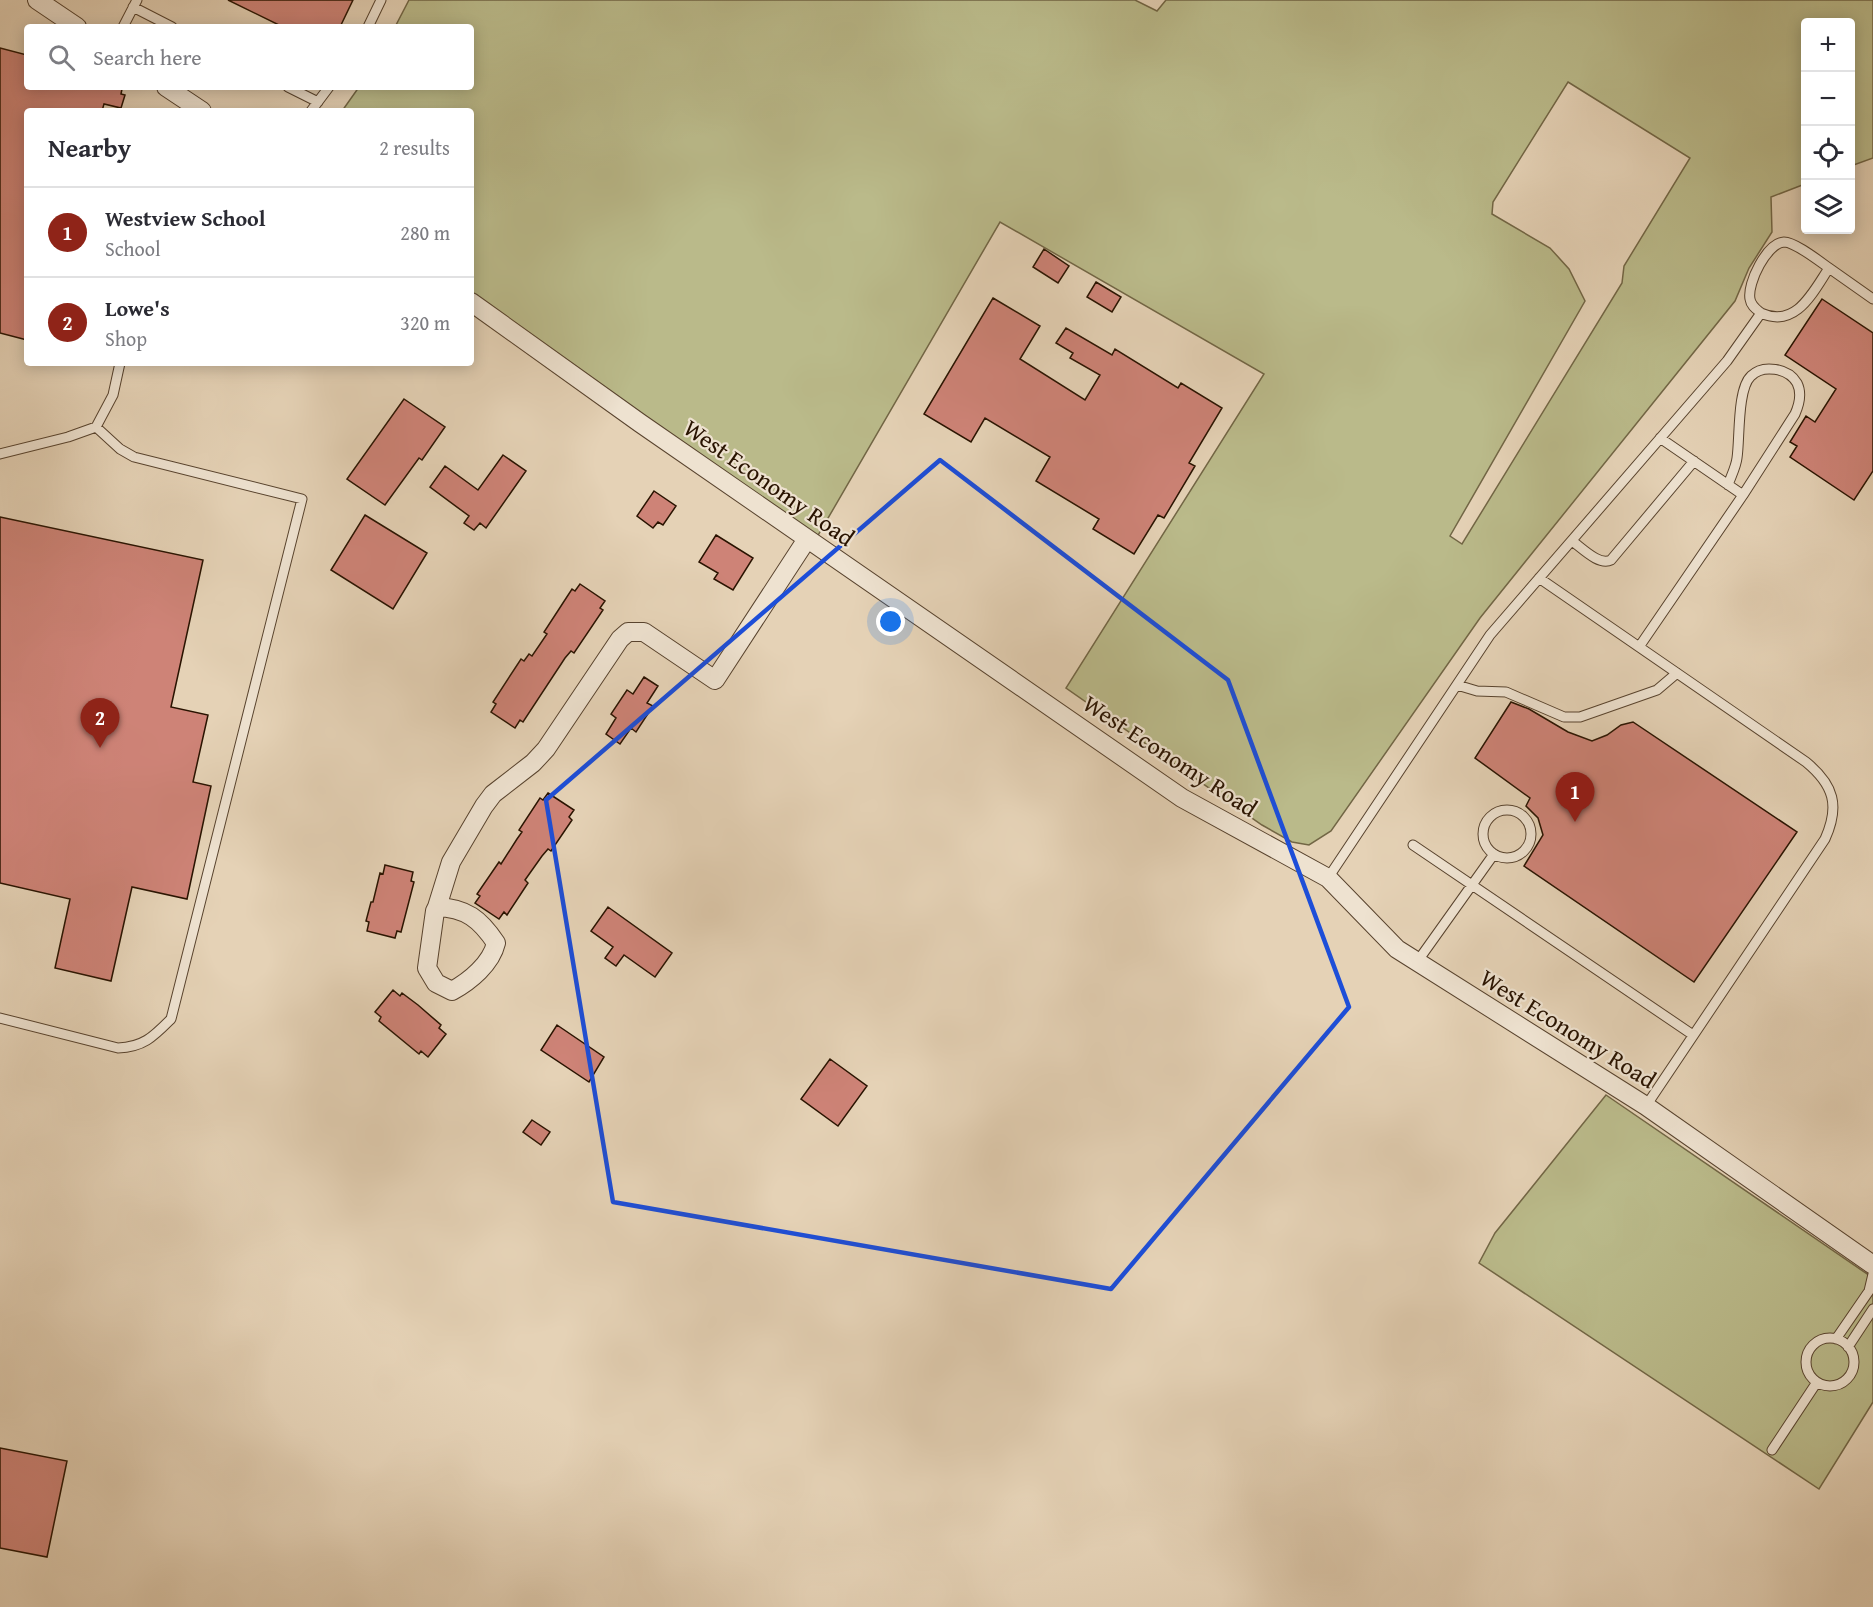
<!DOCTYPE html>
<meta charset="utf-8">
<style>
:root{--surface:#fff;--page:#f2f2f3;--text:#2b2b33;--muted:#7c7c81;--line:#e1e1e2;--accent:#8f2418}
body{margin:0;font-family:"Gentium Book Plus",serif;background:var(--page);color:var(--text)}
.controls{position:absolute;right:18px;top:18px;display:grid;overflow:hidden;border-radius:6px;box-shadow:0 3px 15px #0003}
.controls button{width:54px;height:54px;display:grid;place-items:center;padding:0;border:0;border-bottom:2px solid var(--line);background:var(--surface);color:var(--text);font:30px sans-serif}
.you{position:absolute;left:891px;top:622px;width:21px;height:21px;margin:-15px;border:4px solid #fff;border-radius:50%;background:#1a73e8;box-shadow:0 0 0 9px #1a73e833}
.badge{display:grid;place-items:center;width:39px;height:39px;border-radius:50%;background:var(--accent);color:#fff;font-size:20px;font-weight:700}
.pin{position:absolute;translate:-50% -50px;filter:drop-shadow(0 2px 3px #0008)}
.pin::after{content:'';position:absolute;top:32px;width:21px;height:18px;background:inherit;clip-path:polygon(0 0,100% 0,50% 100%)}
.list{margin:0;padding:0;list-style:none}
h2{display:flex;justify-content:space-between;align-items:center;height:78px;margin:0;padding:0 24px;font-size:26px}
h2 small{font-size:20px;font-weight:400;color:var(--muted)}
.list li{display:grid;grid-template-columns:39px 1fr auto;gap:18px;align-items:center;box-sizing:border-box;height:90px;padding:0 24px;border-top:2px solid var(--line)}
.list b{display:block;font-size:22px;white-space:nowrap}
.list p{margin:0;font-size:20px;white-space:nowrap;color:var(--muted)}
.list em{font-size:20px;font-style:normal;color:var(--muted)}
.icon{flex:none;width:33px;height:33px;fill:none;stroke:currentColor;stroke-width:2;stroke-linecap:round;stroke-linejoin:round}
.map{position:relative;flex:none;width:1873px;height:1607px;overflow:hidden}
.search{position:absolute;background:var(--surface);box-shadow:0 3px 15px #0003;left:24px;top:24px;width:450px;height:66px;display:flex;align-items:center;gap:15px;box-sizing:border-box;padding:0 21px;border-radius:6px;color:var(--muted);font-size:22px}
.panel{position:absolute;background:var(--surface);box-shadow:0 3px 15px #0003;left:24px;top:108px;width:450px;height:258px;border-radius:6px}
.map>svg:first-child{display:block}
.green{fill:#baba8a;stroke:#726645;stroke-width:1.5;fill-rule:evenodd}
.building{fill:#ce8377;stroke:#291300;stroke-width:1.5}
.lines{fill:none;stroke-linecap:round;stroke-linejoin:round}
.service-casing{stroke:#58432e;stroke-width:11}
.minor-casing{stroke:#58432e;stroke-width:20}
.service{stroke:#eee2d0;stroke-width:9}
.minor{stroke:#eee2d0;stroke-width:18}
.marked{fill:none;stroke:#1d4ed8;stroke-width:4.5;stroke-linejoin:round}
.labels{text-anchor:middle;stroke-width:4.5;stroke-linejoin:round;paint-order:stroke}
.street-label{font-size:24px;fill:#291300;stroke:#eee2d0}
</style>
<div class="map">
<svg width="1873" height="1607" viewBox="0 0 1873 1607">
<rect width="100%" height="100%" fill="#e5d2b6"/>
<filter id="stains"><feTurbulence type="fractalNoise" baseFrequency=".00333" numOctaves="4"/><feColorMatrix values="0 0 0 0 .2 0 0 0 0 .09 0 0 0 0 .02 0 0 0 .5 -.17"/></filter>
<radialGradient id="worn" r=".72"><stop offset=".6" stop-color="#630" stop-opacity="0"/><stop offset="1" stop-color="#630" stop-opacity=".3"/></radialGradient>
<path class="green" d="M409 0H1135L1157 11 1166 0H1873V158L1851 166 1850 22H1806L1805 184 1771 197 1772 232 1749 268 1735 301 1480 618 1331 831 1309 845 1292 842 1262 825 1066 688 1264 374 1000 222 813 544 471 302V111H342L359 87H471V27H395ZM1568 82 1690 158 1624 266 1622 283 1462 544 1450 536 1585 301 1569 269 1550 248 1492 214 1493 202Z
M1606 1095 1873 1278V1402L1819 1489 1479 1263 1495 1233Z"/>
<path class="building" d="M228 0H353L340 27H283Z
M0 48 27 55V87H112L122 89 121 94 125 95 121 108 104 104 102 111H27V340L0 333Z
M1044 249 1069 266 1058 283 1033 267Z
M1096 282 1121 297 1112 312 1087 297Z
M993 298 1040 326 1020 359 1085 400 1100 375 1070 358 1073 353 1056 343 1066 328 1112 355 1115 349 1178 388 1181 383 1222 408 1189 463 1195 466 1164 518 1158 515 1134 554 1093 529 1099 519 1036 481 1050 457 985 418 971 442 924 414Z
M1822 299 1873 333V471L1854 500 1790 457 1797 446 1790 442 1806 416 1815 422 1836 389 1785 355Z
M404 399 445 427 422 460 419 458 385 505 347 479Z
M503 455 526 471 486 528 480 523 474 530 464 523 469 516 430 487 445 466 478 490Z
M654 491 676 506 663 525 658 522 653 528 637 516Z
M365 515 427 553 393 609 331 570Z
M0 517 203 560 171 707 208 715 193 782 211 786 187 899 132 887 111 981 55 968 70 899 0 883Z
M716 535 753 558 733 590 714 579 718 573 699 562Z
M580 584 605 601 600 608 603 610 574 653 571 651 565 658 523 722 520 720 515 728 491 712 496 704 493 702 521 659 524 661 529 654 532 656 547 634 544 632 561 606 572 589 575 591Z
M644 677 658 686 647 703 653 706 636 732 631 728 620 744 606 734 616 718 611 714 627 690 633 694Z
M1511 702 1529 709 1568 732 1592 741 1607 735 1621 725 1633 722 1797 832 1694 982 1524 866 1543 835 1538 818 1526 806 1530 798 1475 758Z
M548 793 574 810 569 817 572 820 551 851 548 849 542 856 525 880 528 883 507 915 504 912 499 919 475 903 480 896 477 894 499 862 501 864 517 839 522 832 519 830 540 798 543 800Z
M385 865 413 872 411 881 414 882 401 932 397 931 395 938 367 931 369 922 366 921 371 902H373L380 873 383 874Z
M608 907 672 953 655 977 624 955 616 966 605 958 613 947 591 931Z
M393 990 400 996 402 993 418 1005 441 1025 439 1028 446 1034 428 1057 421 1051 419 1054 379 1021 381 1017 375 1012Z
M557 1025 604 1057 589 1082 541 1050Z
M830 1059 867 1086 838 1126 801 1099Z
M532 1120 550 1132 541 1145 523 1132Z
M0 1448 67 1461 47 1557 0 1548Z"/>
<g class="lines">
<g class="service-casing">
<path id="service" d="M133 7 172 27
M123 27 137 0
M368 27 381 0
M288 87 318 102
M311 111 329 87
M1829 268 1873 299
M0 454 68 437 96 427 113 395 120 363
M1728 485C1731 476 1736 467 1737 458 1740 439 1737 389 1751 376 1763 364 1788 368 1797 383 1802 393 1799 405 1795 414L1743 495
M1572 541C1582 548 1599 566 1611 560L1694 461
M1539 578 1806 762C1834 785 1840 806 1825 839L1646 1106
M1639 647 1743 495 1660 438
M1457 685 1477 691 1506 692 1564 717H1580L1657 690 1677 673
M1483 834a24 24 0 1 1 48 0a24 24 0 1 1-48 0Z
M1413 845 1693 1035
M1328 878 1490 635 1727 361 1761 313C1796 329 1813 292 1829 268 1819 261 1795 242 1784 242 1767 243 1747 283 1750 299 1751 306 1756 309 1761 313
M1417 962 1494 854
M0 1018 118 1048C144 1047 154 1036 171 1019L302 499 134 457 120 449 96 427
M1806 1362a24 24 0 1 1 48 0a24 24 0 1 1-48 0Z
M1836 1339 1869 1291 1873 1274
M1848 1347 1873 1309
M1772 1450 1817 1382"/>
</g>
<g class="minor-casing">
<path id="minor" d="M37 0 77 27
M166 87 202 111
M471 302 640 423 1182 798 1328 878 1397 949 1646 1106 1873 1265
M437 907C466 908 480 919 496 943 491 964 470 981 452 991L436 983 427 968 435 911 437 907 451 862 484 806 493 794 533 763 546 749 620 639 628 632H644L715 680 807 539"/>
</g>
<use href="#service" class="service"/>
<use href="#minor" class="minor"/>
</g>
<path class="marked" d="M940 460 1228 680 1349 1007 1111 1289 613 1202 546 800Z"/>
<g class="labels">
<g class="street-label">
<text transform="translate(769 483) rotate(35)" y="8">West Economy Road</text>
<text transform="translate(1170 756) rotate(33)" y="8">West Economy Road</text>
<text transform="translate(1568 1029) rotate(32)" y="8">West Economy Road</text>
</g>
</g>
<rect width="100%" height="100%" filter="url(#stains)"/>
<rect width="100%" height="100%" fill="url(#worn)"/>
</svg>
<div class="controls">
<button>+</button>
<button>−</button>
<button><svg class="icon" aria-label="locate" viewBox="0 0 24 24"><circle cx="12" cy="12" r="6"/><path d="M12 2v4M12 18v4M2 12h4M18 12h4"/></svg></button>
<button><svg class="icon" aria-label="layers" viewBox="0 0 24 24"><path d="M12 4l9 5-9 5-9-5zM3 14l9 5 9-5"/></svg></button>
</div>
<div class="you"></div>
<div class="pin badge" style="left:1575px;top:822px">1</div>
<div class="pin badge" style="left:100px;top:748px">2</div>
<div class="search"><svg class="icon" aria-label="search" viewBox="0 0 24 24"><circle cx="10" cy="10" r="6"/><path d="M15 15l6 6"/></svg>Search here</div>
<section class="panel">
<h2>Nearby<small>2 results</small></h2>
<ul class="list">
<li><span class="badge">1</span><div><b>Westview School</b><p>School</p></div><em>280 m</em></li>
<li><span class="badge">2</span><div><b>Lowe's</b><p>Shop</p></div><em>320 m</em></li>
</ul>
</section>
</div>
